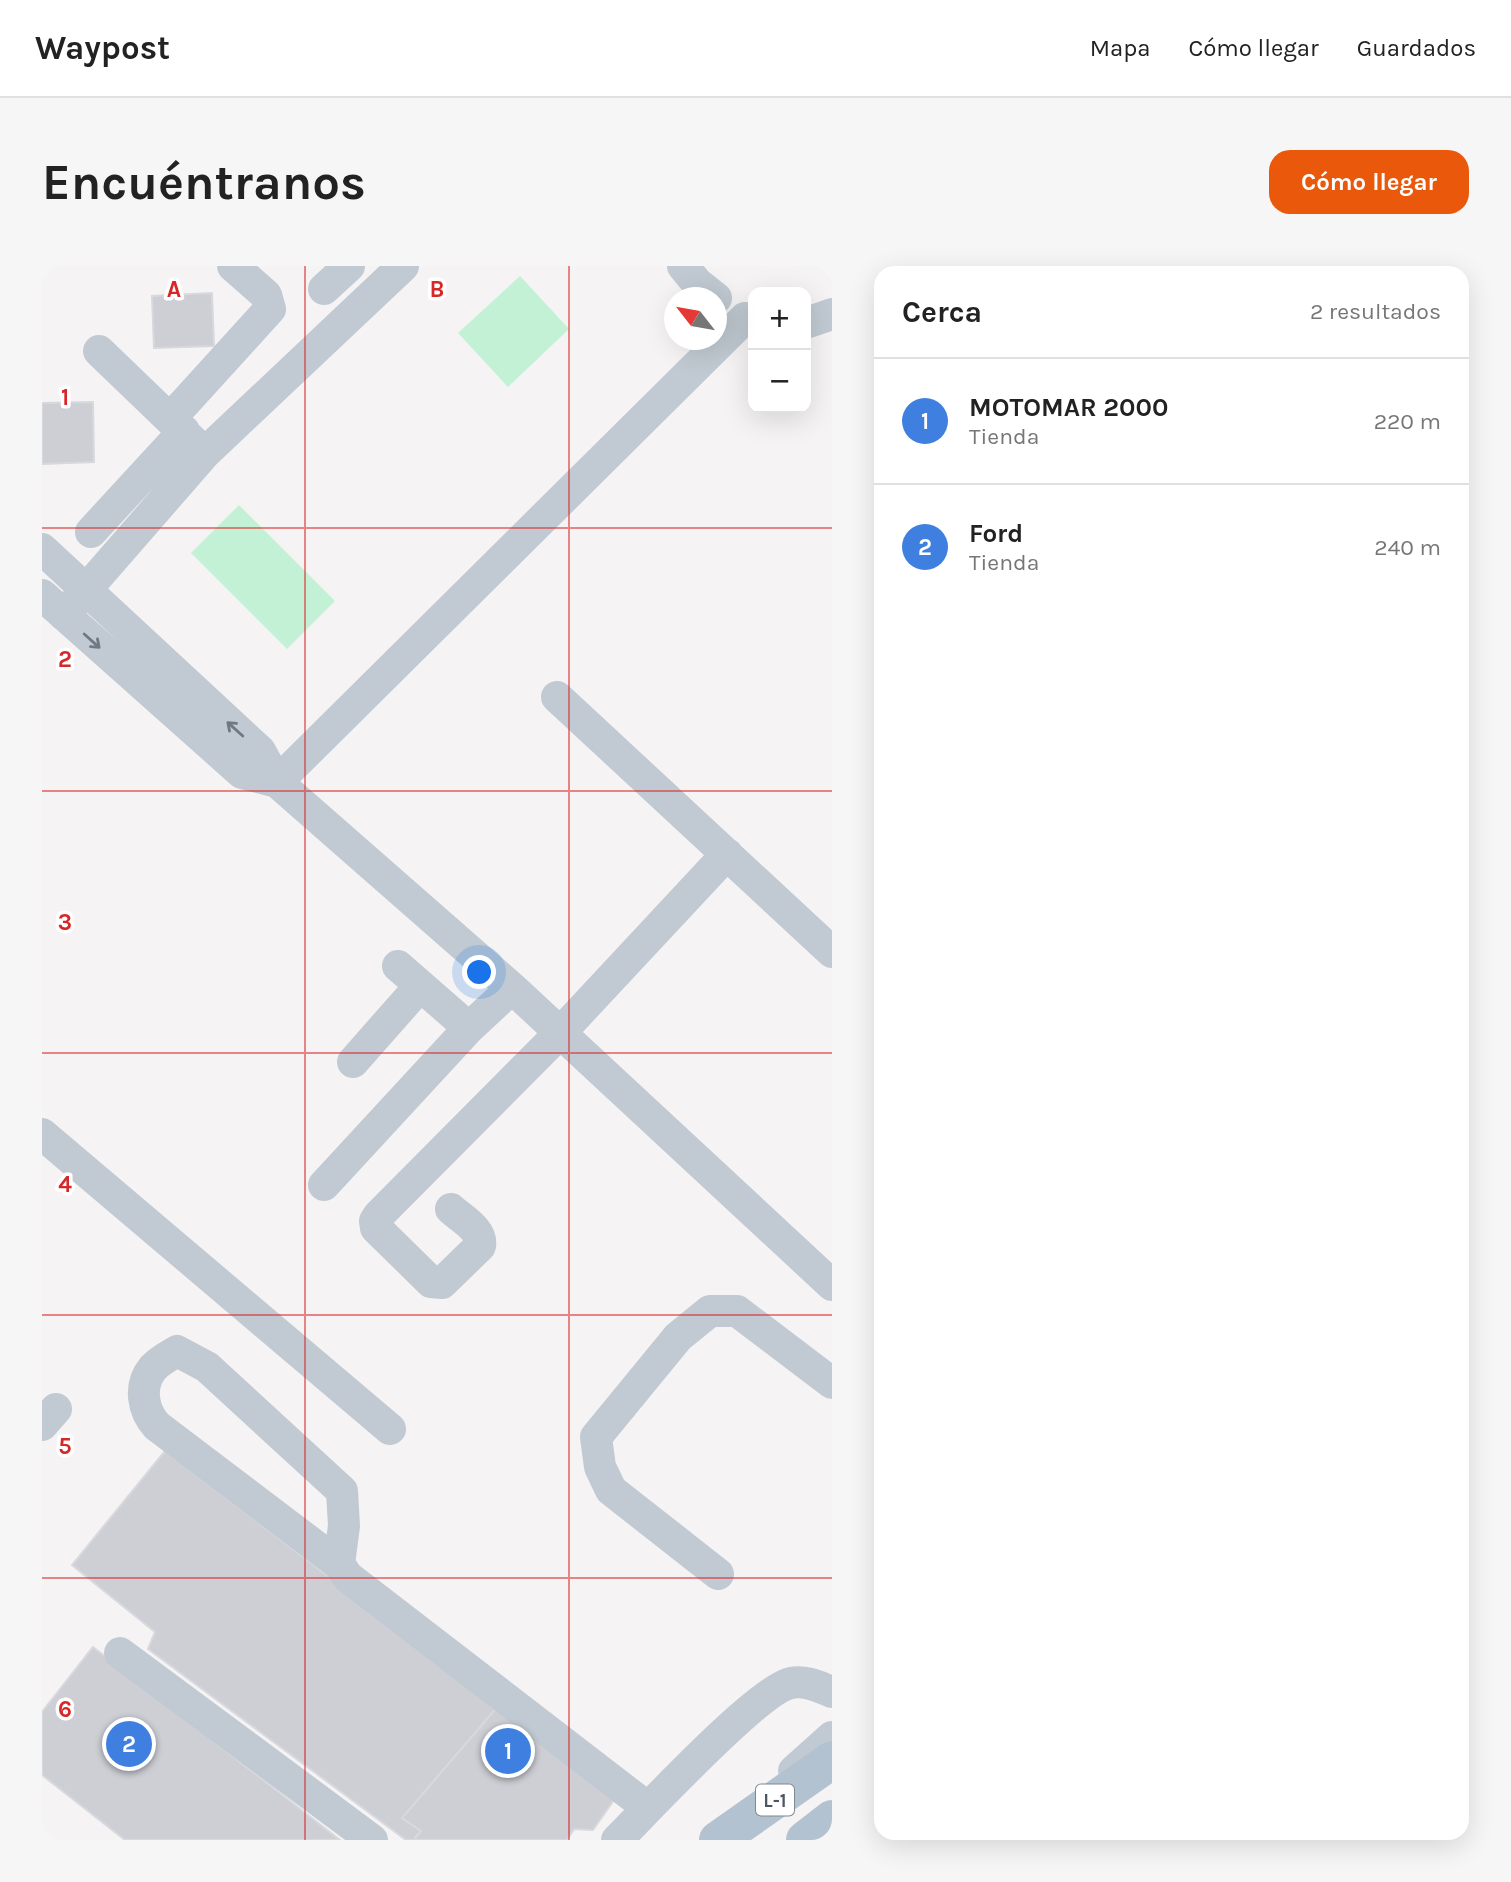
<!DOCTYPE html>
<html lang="es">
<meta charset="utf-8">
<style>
:root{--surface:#fff;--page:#f6f6f6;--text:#222;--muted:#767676;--line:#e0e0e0;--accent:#ea580c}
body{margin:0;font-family:Karla,sans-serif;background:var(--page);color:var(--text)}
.controls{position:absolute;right:21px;top:21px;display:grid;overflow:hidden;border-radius:14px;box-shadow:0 7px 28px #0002}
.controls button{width:63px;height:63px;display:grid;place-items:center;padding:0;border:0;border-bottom:2px solid var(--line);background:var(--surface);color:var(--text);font:35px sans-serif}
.compass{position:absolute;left:622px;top:21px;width:63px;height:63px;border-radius:50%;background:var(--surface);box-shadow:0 7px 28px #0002;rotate:301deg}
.you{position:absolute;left:438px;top:707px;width:24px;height:24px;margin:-18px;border:5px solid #fff;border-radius:50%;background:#1a73e8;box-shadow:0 0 0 10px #1a73e833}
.badge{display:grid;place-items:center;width:46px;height:46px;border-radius:50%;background:var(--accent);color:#fff;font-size:23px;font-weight:700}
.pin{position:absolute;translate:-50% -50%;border:4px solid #fff;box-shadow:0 2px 7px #0006}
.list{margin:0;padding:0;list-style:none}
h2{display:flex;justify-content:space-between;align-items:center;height:91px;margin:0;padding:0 28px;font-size:30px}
h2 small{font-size:23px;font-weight:400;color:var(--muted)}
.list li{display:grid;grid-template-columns:46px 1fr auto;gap:21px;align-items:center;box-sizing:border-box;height:126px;padding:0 28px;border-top:2px solid var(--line)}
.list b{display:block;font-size:26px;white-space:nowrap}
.list p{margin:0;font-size:23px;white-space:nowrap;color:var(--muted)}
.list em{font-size:23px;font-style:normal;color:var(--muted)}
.map{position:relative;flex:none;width:790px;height:1574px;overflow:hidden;border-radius:21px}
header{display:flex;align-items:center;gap:42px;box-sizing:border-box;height:98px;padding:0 35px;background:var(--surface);border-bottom:2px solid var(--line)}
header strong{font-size:33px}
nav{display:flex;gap:38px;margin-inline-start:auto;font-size:24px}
.intro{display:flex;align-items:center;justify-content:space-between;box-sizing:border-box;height:168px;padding:0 42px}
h1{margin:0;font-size:49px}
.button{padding:18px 32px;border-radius:21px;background:var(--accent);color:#fff;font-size:24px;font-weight:700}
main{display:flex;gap:42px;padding:0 42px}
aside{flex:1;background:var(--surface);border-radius:21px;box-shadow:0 7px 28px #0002}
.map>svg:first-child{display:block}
.green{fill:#c3f1d5}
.building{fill:#cdcfd5;stroke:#d7d9de;stroke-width:2}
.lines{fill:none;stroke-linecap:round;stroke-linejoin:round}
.minor{stroke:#c1cad2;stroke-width:32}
.major{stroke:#b3c2d1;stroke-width:38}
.oneway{stroke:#6e7983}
.grid{fill:none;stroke:#d62828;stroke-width:2;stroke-opacity:0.55}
.labels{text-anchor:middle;stroke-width:7;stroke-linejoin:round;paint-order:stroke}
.shield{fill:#fff;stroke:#808990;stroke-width:2}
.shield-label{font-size:19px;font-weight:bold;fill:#4a5661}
.grid-label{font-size:23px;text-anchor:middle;font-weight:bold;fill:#d62828;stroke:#fff;stroke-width:7;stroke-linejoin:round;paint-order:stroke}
</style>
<header>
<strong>Waypost</strong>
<nav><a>Mapa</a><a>Cómo llegar</a><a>Guardados</a></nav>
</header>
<div class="intro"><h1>Encuéntranos</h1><a class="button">Cómo llegar</a></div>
<main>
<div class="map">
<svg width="790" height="1574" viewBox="0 0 790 1574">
<rect width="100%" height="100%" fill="#f5f3f3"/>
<path class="green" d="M478 10 527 63 466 121 416 67Z
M197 239 293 335 245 383 149 287Z"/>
<path class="building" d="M170 27 172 80 112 82 110 30Z
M51 136 52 196 0 198V137Z
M123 1185 574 1531 551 1564 532 1563 525 1574H364L106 1383 113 1366 30 1299Z
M51 1381 298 1574H83L0 1509V1446Z
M456 1440 574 1531 551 1564 532 1563 525 1574H375L373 1572 379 1565 360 1552Z"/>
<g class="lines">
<path class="minor" d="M641 0 655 17 674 32
M282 23 307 0
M764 57 790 48
M57 85 163 187
M128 153 228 43 224 29 191 0
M49 266 142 165
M0 283 218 485 235 516 470 722 790 1019
M0 329 200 507 235 516
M22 349 163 187 361 0
M515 431 790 686
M235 516 703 52
M356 700 427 762
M311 796 378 720
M0 868 348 1163
M282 919 427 762 470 722
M409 943C420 953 441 964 438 980L400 1017 389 1016 334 962 333 955 337 949 518 767 685 588
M0 1159 14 1143
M297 1298 302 1260 300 1225 165 1101 135 1085C127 1090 117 1095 111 1102 96 1120 101 1145 115 1160L297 1298 306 1311 606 1542
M676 1308 569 1224 558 1201 554 1171 636 1071 668 1045H695L790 1117
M78 1387 330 1574
M752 1505 790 1471
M575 1574C604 1545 717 1423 749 1417 764 1414 777 1421 790 1426"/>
<path class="major" d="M676 1574 790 1494
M763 1574 790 1553"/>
</g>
<defs><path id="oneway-shaft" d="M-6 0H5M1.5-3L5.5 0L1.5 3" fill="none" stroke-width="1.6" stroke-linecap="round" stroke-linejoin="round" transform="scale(1.75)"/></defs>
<g class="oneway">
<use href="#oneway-shaft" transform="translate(50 375) rotate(42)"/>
<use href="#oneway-shaft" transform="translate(193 463) rotate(-138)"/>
</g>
<path class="grid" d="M263 0V1574M527 0V1574M0 262H790M0 525H790M0 787H790M0 1049H790M0 1312H790"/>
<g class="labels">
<rect class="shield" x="714" y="1518.5" width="38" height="31" rx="5"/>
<g class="shield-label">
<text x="733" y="1541">L-1</text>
</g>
</g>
<g class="grid-label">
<text x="132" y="31">A</text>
<text x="395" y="31">B</text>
<text x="23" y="139">1</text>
<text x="23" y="401">2</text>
<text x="23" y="664">3</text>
<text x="23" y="926">4</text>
<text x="23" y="1188">5</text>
<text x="23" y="1451">6</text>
</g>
</svg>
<div class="controls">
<button>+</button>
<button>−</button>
</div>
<svg class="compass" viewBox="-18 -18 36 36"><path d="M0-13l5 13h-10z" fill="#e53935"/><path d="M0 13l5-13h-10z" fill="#767676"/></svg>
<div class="you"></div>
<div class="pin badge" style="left:466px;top:1485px;background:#3f7fe0">1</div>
<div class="pin badge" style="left:87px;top:1478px;background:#3f7fe0">2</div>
</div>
<aside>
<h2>Cerca<small>2 resultados</small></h2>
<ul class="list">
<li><span class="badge" style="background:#3f7fe0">1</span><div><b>MOTOMAR 2000</b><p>Tienda</p></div><em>220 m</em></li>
<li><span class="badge" style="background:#3f7fe0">2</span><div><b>Ford</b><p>Tienda</p></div><em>240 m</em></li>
</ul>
</aside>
</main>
